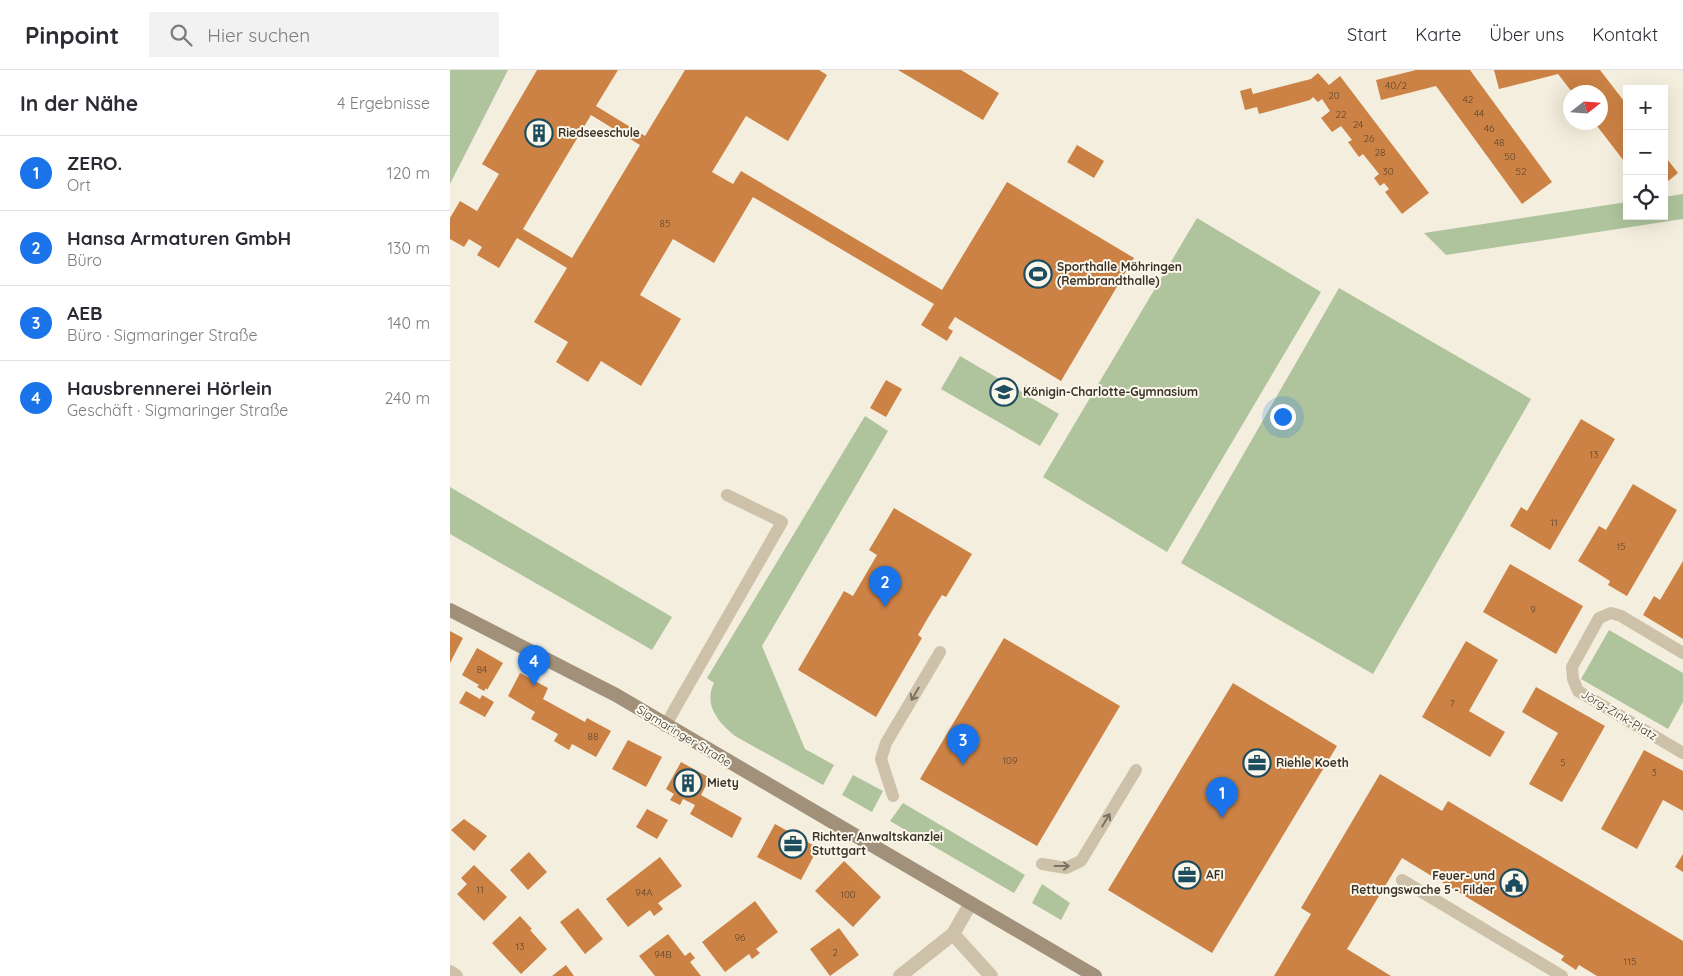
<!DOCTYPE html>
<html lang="de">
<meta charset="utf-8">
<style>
:root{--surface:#fff;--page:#f2f2f3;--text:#2b2b33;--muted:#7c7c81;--line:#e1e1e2;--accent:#1a73e8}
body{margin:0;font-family:Quicksand,sans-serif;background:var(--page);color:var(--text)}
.controls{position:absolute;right:15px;top:15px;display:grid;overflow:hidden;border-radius:0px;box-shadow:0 5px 20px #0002}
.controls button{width:45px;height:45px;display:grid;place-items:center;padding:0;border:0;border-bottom:1px solid var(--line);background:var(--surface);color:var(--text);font:25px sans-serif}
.compass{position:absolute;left:1113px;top:15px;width:45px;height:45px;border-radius:50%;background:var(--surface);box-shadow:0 5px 20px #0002;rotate:73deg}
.you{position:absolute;left:832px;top:346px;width:18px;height:18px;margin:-12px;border:4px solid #fff;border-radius:50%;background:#1a73e8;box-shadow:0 0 0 8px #1a73e833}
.badge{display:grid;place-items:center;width:32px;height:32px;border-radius:50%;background:var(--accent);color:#fff;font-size:16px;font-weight:700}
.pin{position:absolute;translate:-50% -41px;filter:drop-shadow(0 1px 2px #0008)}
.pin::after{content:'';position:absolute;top:26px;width:18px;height:15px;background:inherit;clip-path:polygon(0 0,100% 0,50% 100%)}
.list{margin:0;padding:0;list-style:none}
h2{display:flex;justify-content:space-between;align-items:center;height:65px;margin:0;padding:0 20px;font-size:21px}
h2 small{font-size:16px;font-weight:400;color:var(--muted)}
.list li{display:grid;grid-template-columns:32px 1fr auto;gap:15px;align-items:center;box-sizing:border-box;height:75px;padding:0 20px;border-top:1px solid var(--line)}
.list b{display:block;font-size:19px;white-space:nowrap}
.list p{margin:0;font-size:16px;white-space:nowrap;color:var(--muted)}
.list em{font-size:16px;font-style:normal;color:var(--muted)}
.icon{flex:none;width:28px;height:28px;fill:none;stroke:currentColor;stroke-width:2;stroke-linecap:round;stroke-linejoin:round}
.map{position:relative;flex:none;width:1233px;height:906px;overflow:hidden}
header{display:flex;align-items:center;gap:30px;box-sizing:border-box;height:70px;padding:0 25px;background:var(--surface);border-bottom:1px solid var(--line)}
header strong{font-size:24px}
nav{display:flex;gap:28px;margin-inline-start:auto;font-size:18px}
.search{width:350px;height:45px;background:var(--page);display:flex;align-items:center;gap:12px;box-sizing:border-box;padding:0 18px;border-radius:0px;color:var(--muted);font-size:19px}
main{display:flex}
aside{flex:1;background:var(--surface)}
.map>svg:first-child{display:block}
.green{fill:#afc49d}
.building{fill:#cc8245;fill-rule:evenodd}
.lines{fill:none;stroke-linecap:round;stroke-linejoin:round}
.service{stroke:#cdc1a9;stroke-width:12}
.minor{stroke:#cdc1a9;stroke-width:14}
.secondary{stroke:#a1917a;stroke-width:14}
.oneway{stroke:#7c7263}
.labels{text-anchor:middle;stroke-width:4;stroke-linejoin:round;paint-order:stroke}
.number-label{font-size:10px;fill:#5e4630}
.poi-label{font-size:12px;font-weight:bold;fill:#3a3229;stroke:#fbf7eb;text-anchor:start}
.street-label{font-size:12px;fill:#3a3229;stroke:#fbf7eb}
</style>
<header>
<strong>Pinpoint</strong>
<div class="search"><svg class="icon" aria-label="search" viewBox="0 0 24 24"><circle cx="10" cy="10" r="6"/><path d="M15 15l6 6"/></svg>Hier suchen</div>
<nav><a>Start</a><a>Karte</a><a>Über uns</a><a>Kontakt</a></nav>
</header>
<main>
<aside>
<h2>In der Nähe<small>4 Ergebnisse</small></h2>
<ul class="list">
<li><span class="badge">1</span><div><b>ZERO.</b><p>Ort</p></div><em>120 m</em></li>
<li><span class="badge">2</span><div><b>Hansa Armaturen GmbH</b><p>Büro</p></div><em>130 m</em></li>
<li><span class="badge">3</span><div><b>AEB</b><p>Büro · Sigmaringer Straße</p></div><em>140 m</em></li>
<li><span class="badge">4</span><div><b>Hausbrennerei Hörlein</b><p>Geschäft · Sigmaringer Straße</p></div><em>240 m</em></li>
</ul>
</aside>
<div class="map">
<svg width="1233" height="906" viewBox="0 0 1233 906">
<rect width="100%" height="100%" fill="#f4eede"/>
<path class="green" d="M0 0H58L0 114Z
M1233 124V149L996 185 974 163 1177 132V146H1214V127Z
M747 148 871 222 717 482 593 407Z
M889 218 1081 329 923 604 731 493Z
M510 286 609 344 590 376 491 319Z
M415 346 438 361 312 576 355 679 384 695 373 715 285 666C269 653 253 635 264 613L257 608Z
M0 417 222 547 202 580 0 464Z
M1159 560 1233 603V632L1218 659 1131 609Z
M403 705 433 721 422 742 392 725Z
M453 733 575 805 564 823 440 751Z
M592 814 620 833 611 850 582 833Z"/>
<path class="building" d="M87 0H168L146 36 195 66 235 0H369L377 5 338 71 296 46 262 102 283 114 291 101 492 220 557 112 684 188 611 311 505 247 498 258 503 261 497 271 471 255 484 234 303 127 264 193 223 169 190 225 231 249 191 316 151 291 138 312 106 292 118 272 84 252 117 198 67 168 49 198 27 185 32 177 19 169 14 177 0 169V148L10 131 27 141 49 104 32 94ZM141 45 190 75 122 188 73 159Z
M448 0H511L549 23 533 50Z
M966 0H1020L1102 112 1072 134 986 16 931 30 926 10Z
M1044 0H1150L1177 35V95L1144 52H1150V22H1122L1108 4 1049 19Z
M868 3 879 15 890 6 979 123 952 144 935 122 939 119 934 113 930 116 924 108 929 104 913 84 909 87 898 72 902 70 891 56 882 62 871 48 880 41 872 29 868 32 863 27 860 30 809 44 807 37 795 40 790 21 801 18 803 24 861 9Z
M627 75 654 91 644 108 617 92Z
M1214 85 1228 103 1217 112 1214 108Z
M436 310 452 319 436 347 420 338Z
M1131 349 1165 369 1100 480 1060 456 1071 437 1077 441Z
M1183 414 1227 440 1177 526 1158 515 1160 511 1128 491 1149 456 1156 460Z
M444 438 522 484 496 527 492 525 479 546 468 565 472 568 426 647 348 600 394 521 403 526 427 485 419 480Z
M1233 491V569L1193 545 1204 526 1210 530Z
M1060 494 1133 536 1106 584 1033 542Z
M0 561 13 568 0 593Z
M554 568 670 636 587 776 470 709Z
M1016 571 1048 590 1019 641 1055 662 1040 687 972 647Z
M27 578 53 593 37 620 36 618 34 621 27 617 29 615 12 605Z
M70 603 98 618 93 629 135 652 137 648 161 661 146 687 122 674 119 680 104 671 108 664 81 649 85 642 58 626Z
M783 613 887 676 762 883 658 820Z
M1086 617 1155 656 1112 732 1079 714 1108 663 1072 642Z
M16 621 30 629 32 625 44 632 35 647 9 633Z
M178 670 212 687 196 717 162 699Z
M1194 680 1233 701V741L1213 730 1187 779 1151 759Z
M231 692 260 708 251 725 292 748 282 768 240 744 245 735 233 729 230 735 220 730 224 724 216 719Z
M930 704 992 741 998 731 1233 871V906H1147L1129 895 1126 900 1111 890 1114 886 952 788 897 879 941 906H824L861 844 851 838Z
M197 739 218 750 207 769 186 757Z
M14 749 37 766 24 781 1 760Z
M325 754 368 778 351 810 307 787Z
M79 782 97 802 78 820 60 800Z
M1233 784V802L1225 797Z
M210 787 232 816 208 833 213 839 204 846 200 840 178 857 156 829Z
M394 791 431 827 403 857 365 821Z
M24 795 57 827 34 851 7 824 17 814 11 808Z
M305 831 328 862 306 879 310 883 302 889 299 884 275 902 252 872Z
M128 838 153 869 135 884 110 852Z
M70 846 82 859 80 860 97 879 71 904 42 873Z
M389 858 409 885 380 906 360 879Z
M218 864 235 886 240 882 245 888 240 892 251 906H205L189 886Z
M116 895 124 906H102Z"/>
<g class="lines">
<path class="service" d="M1233 583 1171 546 1161 543 1149 548 1122 597 1123 609 1128 621 1233 683
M215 656 332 452 277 425
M443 726 431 689 436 673 490 582
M592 794 616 798 631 791 686 700
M952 810 1112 906"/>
<path class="minor" d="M503 864 541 906
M0 902 6 906
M450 906 503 864 521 833"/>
<path class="secondary" d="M0 540 166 625 645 906"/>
</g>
<defs><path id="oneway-shaft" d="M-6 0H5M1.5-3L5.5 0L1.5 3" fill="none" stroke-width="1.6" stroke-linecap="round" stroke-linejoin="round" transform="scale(1.25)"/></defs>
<g class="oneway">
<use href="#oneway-shaft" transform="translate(465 624) rotate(120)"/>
<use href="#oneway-shaft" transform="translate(656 750) rotate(-59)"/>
<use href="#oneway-shaft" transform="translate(612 796)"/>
</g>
<defs>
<g id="building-ring" transform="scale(1.4375)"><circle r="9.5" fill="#fbf7eb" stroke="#1c4c5e" stroke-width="1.5"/><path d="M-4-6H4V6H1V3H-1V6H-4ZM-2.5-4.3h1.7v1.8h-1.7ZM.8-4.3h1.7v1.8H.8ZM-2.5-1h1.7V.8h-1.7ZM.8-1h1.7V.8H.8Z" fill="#1c4c5e"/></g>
<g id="stadium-ring" transform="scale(1.4375)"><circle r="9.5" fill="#fbf7eb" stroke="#1c4c5e" stroke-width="1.5"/><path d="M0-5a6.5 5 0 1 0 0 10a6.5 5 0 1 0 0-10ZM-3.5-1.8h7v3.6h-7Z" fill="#1c4c5e"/></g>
<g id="school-ring" transform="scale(1.4375)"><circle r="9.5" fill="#fbf7eb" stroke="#1c4c5e" stroke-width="1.5"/><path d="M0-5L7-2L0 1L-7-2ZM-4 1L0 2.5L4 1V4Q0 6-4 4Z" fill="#1c4c5e"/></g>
<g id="office-ring" transform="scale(1.4375)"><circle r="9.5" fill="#fbf7eb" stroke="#1c4c5e" stroke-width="1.5"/><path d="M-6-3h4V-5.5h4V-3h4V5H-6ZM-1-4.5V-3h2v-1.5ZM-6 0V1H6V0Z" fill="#1c4c5e"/></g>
<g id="civic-ring" transform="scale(1.4375)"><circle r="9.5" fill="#fbf7eb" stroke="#1c4c5e" stroke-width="1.5"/><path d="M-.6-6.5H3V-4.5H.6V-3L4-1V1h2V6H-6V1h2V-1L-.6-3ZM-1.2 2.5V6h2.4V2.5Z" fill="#1c4c5e"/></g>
</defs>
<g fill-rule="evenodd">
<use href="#building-ring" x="89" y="63"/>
<use href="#stadium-ring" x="588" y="204"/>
<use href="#school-ring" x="554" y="322"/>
<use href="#office-ring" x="807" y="693"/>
<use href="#building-ring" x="238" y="713"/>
<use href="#office-ring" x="343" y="774"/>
<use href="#office-ring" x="737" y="805"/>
<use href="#civic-ring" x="1064" y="813"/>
</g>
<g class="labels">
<g class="number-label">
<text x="946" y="19">40/2</text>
<text x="884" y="29">20</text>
<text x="1018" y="33">42</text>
<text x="1029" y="47">44</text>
<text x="891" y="48">22</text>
<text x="908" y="58">24</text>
<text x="1039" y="62">46</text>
<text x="919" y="72">26</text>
<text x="1049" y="76">48</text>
<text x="930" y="86">28</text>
<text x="1060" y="90">50</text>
<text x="938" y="105">30</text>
<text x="1071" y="105">52</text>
<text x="215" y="157">85</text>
<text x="1144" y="388">13</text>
<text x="1104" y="456">11</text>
<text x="1171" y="480">15</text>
<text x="1083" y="543">9</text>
<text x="32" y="603">84</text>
<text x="1002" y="637">7</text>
<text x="143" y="670">88</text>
<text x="560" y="694">109</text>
<text x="1113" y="696">5</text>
<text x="1204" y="706">3</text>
<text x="30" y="823">11</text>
<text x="194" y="826">94A</text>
<text x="398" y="828">100</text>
<text x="290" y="871">96</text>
<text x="70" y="880">13</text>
<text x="385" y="886">2</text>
<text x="213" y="888">94B</text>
<text x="1180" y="895">115</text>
</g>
<g class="poi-label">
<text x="108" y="67">Riedseeschule</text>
<text x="607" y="201">Sporthalle Möhringen<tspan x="607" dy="14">(Rembrandthalle)</tspan></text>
<text x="573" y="326">Königin-Charlotte-Gymnasium</text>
<text x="826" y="697">Riehle Koeth</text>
<text x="257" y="717">Miety</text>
<text x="362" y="771">Richter Anwaltskanzlei<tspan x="362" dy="14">Stuttgart</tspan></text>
<text x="756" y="809">AFI</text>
<text x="1045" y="810" text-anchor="end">Feuer- und<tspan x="1045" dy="14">Rettungswache 5 - Filder</tspan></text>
</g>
<g class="street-label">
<text transform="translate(1169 645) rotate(31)" y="4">Jörg-Zink-Platz</text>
<text transform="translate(234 666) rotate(31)" y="4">Sigmaringer Straße</text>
</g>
</g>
</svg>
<div class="controls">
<button>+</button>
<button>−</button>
<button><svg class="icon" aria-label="locate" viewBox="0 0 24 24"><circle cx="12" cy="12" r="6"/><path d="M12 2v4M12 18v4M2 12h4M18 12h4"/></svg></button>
</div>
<svg class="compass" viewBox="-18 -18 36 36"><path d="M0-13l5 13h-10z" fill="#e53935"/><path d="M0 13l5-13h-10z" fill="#7c7c81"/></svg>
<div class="you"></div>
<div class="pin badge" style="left:772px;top:748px">1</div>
<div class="pin badge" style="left:435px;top:537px">2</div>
<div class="pin badge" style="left:513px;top:695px">3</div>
<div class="pin badge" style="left:84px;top:616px">4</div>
</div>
</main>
